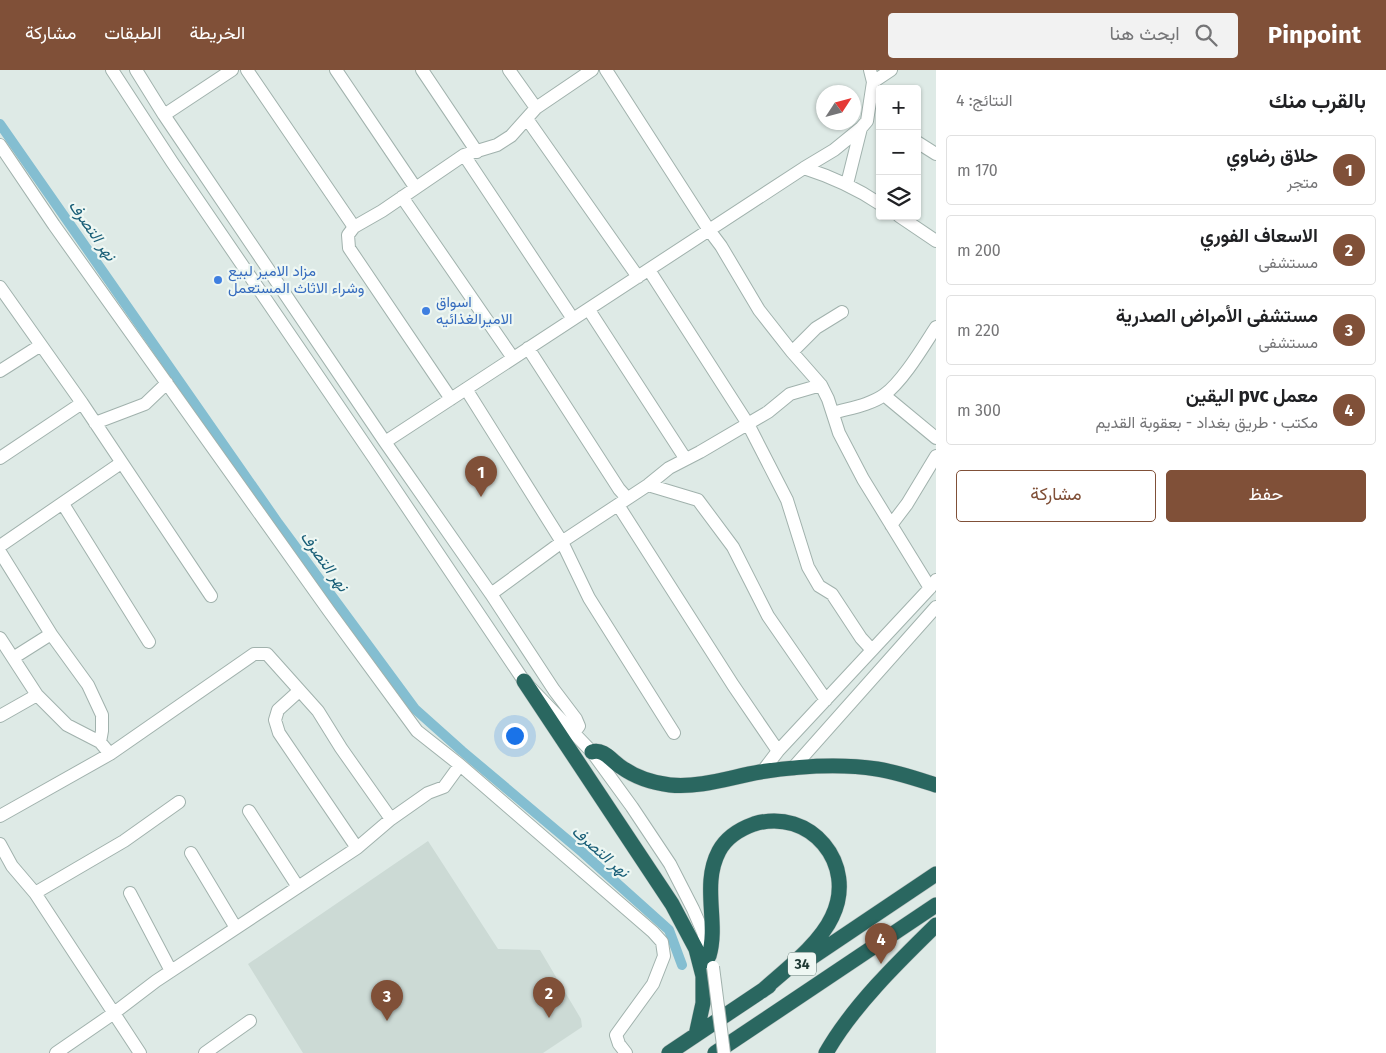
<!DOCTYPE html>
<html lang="ar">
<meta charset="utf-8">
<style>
:root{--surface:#fff;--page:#f2f2f2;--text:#202124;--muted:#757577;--line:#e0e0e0;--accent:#805038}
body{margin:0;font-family:"Fira Sans",Vazirmatn,sans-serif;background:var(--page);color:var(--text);direction:rtl}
.controls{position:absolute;right:15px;top:15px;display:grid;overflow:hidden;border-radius:5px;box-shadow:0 1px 4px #0004}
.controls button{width:45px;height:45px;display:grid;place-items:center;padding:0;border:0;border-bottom:1px solid var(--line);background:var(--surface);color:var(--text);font:25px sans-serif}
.compass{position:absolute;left:816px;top:15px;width:45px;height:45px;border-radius:50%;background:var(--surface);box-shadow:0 1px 4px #0004;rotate:54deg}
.you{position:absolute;left:514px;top:665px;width:18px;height:18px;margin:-12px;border:4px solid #fff;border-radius:50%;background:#1a73e8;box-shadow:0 0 0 8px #1a73e833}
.badge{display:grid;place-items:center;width:32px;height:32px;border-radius:50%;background:var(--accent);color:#fff;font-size:16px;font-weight:700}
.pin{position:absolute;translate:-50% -41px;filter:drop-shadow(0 1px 2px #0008)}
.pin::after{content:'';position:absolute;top:26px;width:18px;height:15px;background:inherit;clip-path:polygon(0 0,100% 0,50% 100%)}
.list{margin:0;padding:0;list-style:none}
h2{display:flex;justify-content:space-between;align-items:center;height:65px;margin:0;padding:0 20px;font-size:21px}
h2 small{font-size:16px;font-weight:400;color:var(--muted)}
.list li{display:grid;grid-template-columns:32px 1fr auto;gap:15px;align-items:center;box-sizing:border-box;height:70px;margin:0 10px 10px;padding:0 10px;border:1px solid var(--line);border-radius:5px}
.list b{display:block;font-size:19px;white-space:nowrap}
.list p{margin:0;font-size:16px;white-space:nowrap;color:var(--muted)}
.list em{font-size:16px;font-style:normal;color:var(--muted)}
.actions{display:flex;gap:10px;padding:15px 20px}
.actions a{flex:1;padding:11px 0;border:1px solid var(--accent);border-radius:5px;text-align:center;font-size:18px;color:var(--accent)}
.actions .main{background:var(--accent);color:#fff}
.icon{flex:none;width:28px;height:28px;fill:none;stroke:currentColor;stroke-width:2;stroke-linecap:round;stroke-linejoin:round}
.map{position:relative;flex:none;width:936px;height:983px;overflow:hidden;direction:ltr}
header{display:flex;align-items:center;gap:30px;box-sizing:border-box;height:70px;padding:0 25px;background:var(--accent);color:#fff}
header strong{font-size:24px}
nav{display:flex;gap:28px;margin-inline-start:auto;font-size:18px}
.search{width:350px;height:45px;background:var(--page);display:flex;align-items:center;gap:12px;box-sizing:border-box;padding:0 18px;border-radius:5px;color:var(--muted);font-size:19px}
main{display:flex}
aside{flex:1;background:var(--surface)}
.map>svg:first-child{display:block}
.built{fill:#ccdad5}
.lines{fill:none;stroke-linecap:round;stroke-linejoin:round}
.canal{stroke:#84bed1;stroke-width:10}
.minor-casing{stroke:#a1b2ad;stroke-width:14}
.highway-casing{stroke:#bcc4c2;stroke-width:16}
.minor{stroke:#fff;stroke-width:12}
.highway{stroke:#2a6760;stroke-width:15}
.minor-bridge-casing{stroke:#a1b2ad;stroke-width:14;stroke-linecap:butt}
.minor-bridge{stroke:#fff;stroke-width:12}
.shop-dot{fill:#3f7fe0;stroke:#eef7f3;stroke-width:2}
.labels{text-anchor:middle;stroke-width:4.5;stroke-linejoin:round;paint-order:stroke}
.shield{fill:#eef7f3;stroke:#5d736e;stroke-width:1}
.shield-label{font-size:14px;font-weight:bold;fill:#1f3a35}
.shop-label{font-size:15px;fill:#366cbe;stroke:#eef7f3;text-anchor:start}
.water-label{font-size:16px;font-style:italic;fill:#195e77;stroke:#eef7f3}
</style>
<header>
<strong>Pinpoint</strong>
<div class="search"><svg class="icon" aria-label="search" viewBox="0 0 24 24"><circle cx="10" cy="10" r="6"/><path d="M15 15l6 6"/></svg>ابحث هنا</div>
<nav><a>الخريطة</a><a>الطبقات</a><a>مشاركة</a></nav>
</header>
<main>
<aside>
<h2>بالقرب منك<small>النتائج: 4</small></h2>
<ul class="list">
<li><span class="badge">1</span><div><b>حلاق رضاوي</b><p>متجر</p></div><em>170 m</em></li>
<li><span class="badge">2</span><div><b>الاسعاف الفوري</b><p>مستشفى</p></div><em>200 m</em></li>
<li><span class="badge">3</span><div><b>مستشفى الأمراض الصدرية</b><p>مستشفى</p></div><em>220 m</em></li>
<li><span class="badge">4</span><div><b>معمل pvc اليقين</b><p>مكتب · طريق بغداد - بعقوبة القديم</p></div><em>300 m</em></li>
</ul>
<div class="actions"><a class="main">حفظ</a><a>مشاركة</a></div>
</aside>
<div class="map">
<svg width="936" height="983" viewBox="0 0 936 983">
<rect width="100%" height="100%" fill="#deeae6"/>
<path class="built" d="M428 771 498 879 540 880 581 949 582 957 543 983H303L248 894Z"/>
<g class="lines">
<path class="canal" d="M0 54 278 453 415 639 462 681 582 782 669 860 682 895"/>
<g class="minor-casing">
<path id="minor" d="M112 0 172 92 374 388 524 611 592 682 632 737 670 794 693 839 703 862 709 883
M136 0 164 45 385 372 491 524 554 620 576 649 579 656 574 663
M247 0 354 157
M336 0 415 117
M422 0 477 82
M509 0 536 38
M606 0 709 160 721 176 759 240 792 282 821 315 828 329 839 363 863 409 930 518
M873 12 891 0
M164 45 232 0
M527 49 638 207
M917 72 936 84
M0 75 54 155 329 541 417 661 460 695
M464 85 573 249
M804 98C832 107 855 117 880 134
M847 114 861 58
M402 127 513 288
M899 146 936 171
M649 200 748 354 787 430 808 497 819 516 832 524 861 568 872 580
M0 217 82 333 211 526
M589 240 685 388
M528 278 619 419 627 428
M792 282 816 258 842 242
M0 301 41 275
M466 319 562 472 589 528 674 663
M884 325 936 368
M451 329 349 178 348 165 354 157 382 141 464 85 497 75 511 66 536 38 592 0
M833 343C850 338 870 335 884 325 903 311 923 277 936 257
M95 353 145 334 167 313
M385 372 804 98 834 80 861 58 867 51 873 12 870 0
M0 388 82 333
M648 415 698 430 733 477 768 546 826 630
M63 434 149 572
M618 435 733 615 778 681
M891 455 907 434 936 386
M0 476 121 393
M0 482 51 564 88 615 102 645V661L100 672
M491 524 566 469 648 415 669 398 700 382 768 342 790 324 821 315
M0 568 37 625 67 655 100 672 110 684 0 746
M13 588 51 564
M299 621 278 640 275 650 279 663 357 778
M0 646 37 625
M110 684 254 584H267L318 641 341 678 391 749
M792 699 936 537
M762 702 778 681 930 518 936 510
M249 741 298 817
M0 774 12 796 35 823 140 983
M191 783 236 858
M35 823 124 771 179 732
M130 823 171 901
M56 983 114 943 156 911 357 778 391 749 428 723 444 717 460 695 653 862 662 872 664 886 653 914 616 965 619 974 626 983
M205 983 250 951"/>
</g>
<g class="highway-casing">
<path id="highway" d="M524 611 672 834 696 879 703 906V933L696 965
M592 682C603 678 612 691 621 697 635 707 653 713 670 715 701 718 731 707 760 702 799 696 838 693 877 699 897 702 917 709 936 715
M709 886C719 852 701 815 719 781 726 768 740 759 754 754 810 737 858 794 832 847 819 875 784 901 762 921
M802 894 936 804
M669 983 769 916
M715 983 936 835
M826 983C852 937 898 892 936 855"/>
</g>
<use href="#minor" class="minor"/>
<use href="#highway" class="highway"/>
<g class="minor-bridge-casing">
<path id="minor-bridge" d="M713 897 724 983"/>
</g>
<use href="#minor-bridge" class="minor-bridge"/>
</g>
<g class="shop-dot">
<circle cx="218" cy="210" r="5"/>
<circle cx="426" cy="241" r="5"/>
</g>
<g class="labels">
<rect class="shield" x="788" y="882.5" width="28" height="23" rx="4"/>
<g class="shield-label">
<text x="802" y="899">34</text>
</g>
<g class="shop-label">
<text x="228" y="206">مزاد الامير لبيع<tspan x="228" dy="17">وشراء الاثاث المستعمل</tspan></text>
<text x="436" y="237">اسواق<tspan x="436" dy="17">الاميرالغذائيه</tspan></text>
</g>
<g class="water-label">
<text transform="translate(93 160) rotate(55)" y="6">نهر التصرف</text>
<text transform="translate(325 491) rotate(54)" y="6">نهر التصرف</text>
<text transform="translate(601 781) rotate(41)" y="6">نهر التصرف</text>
</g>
</g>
</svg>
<div class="controls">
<button>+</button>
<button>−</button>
<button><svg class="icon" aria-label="layers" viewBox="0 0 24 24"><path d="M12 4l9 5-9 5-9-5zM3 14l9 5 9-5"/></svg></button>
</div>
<svg class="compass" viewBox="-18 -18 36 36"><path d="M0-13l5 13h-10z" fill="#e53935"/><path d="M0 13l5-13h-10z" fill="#757577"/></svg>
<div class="you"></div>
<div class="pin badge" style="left:481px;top:427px">1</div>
<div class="pin badge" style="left:549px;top:948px">2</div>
<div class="pin badge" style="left:387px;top:951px">3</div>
<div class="pin badge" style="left:881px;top:894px">4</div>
</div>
</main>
